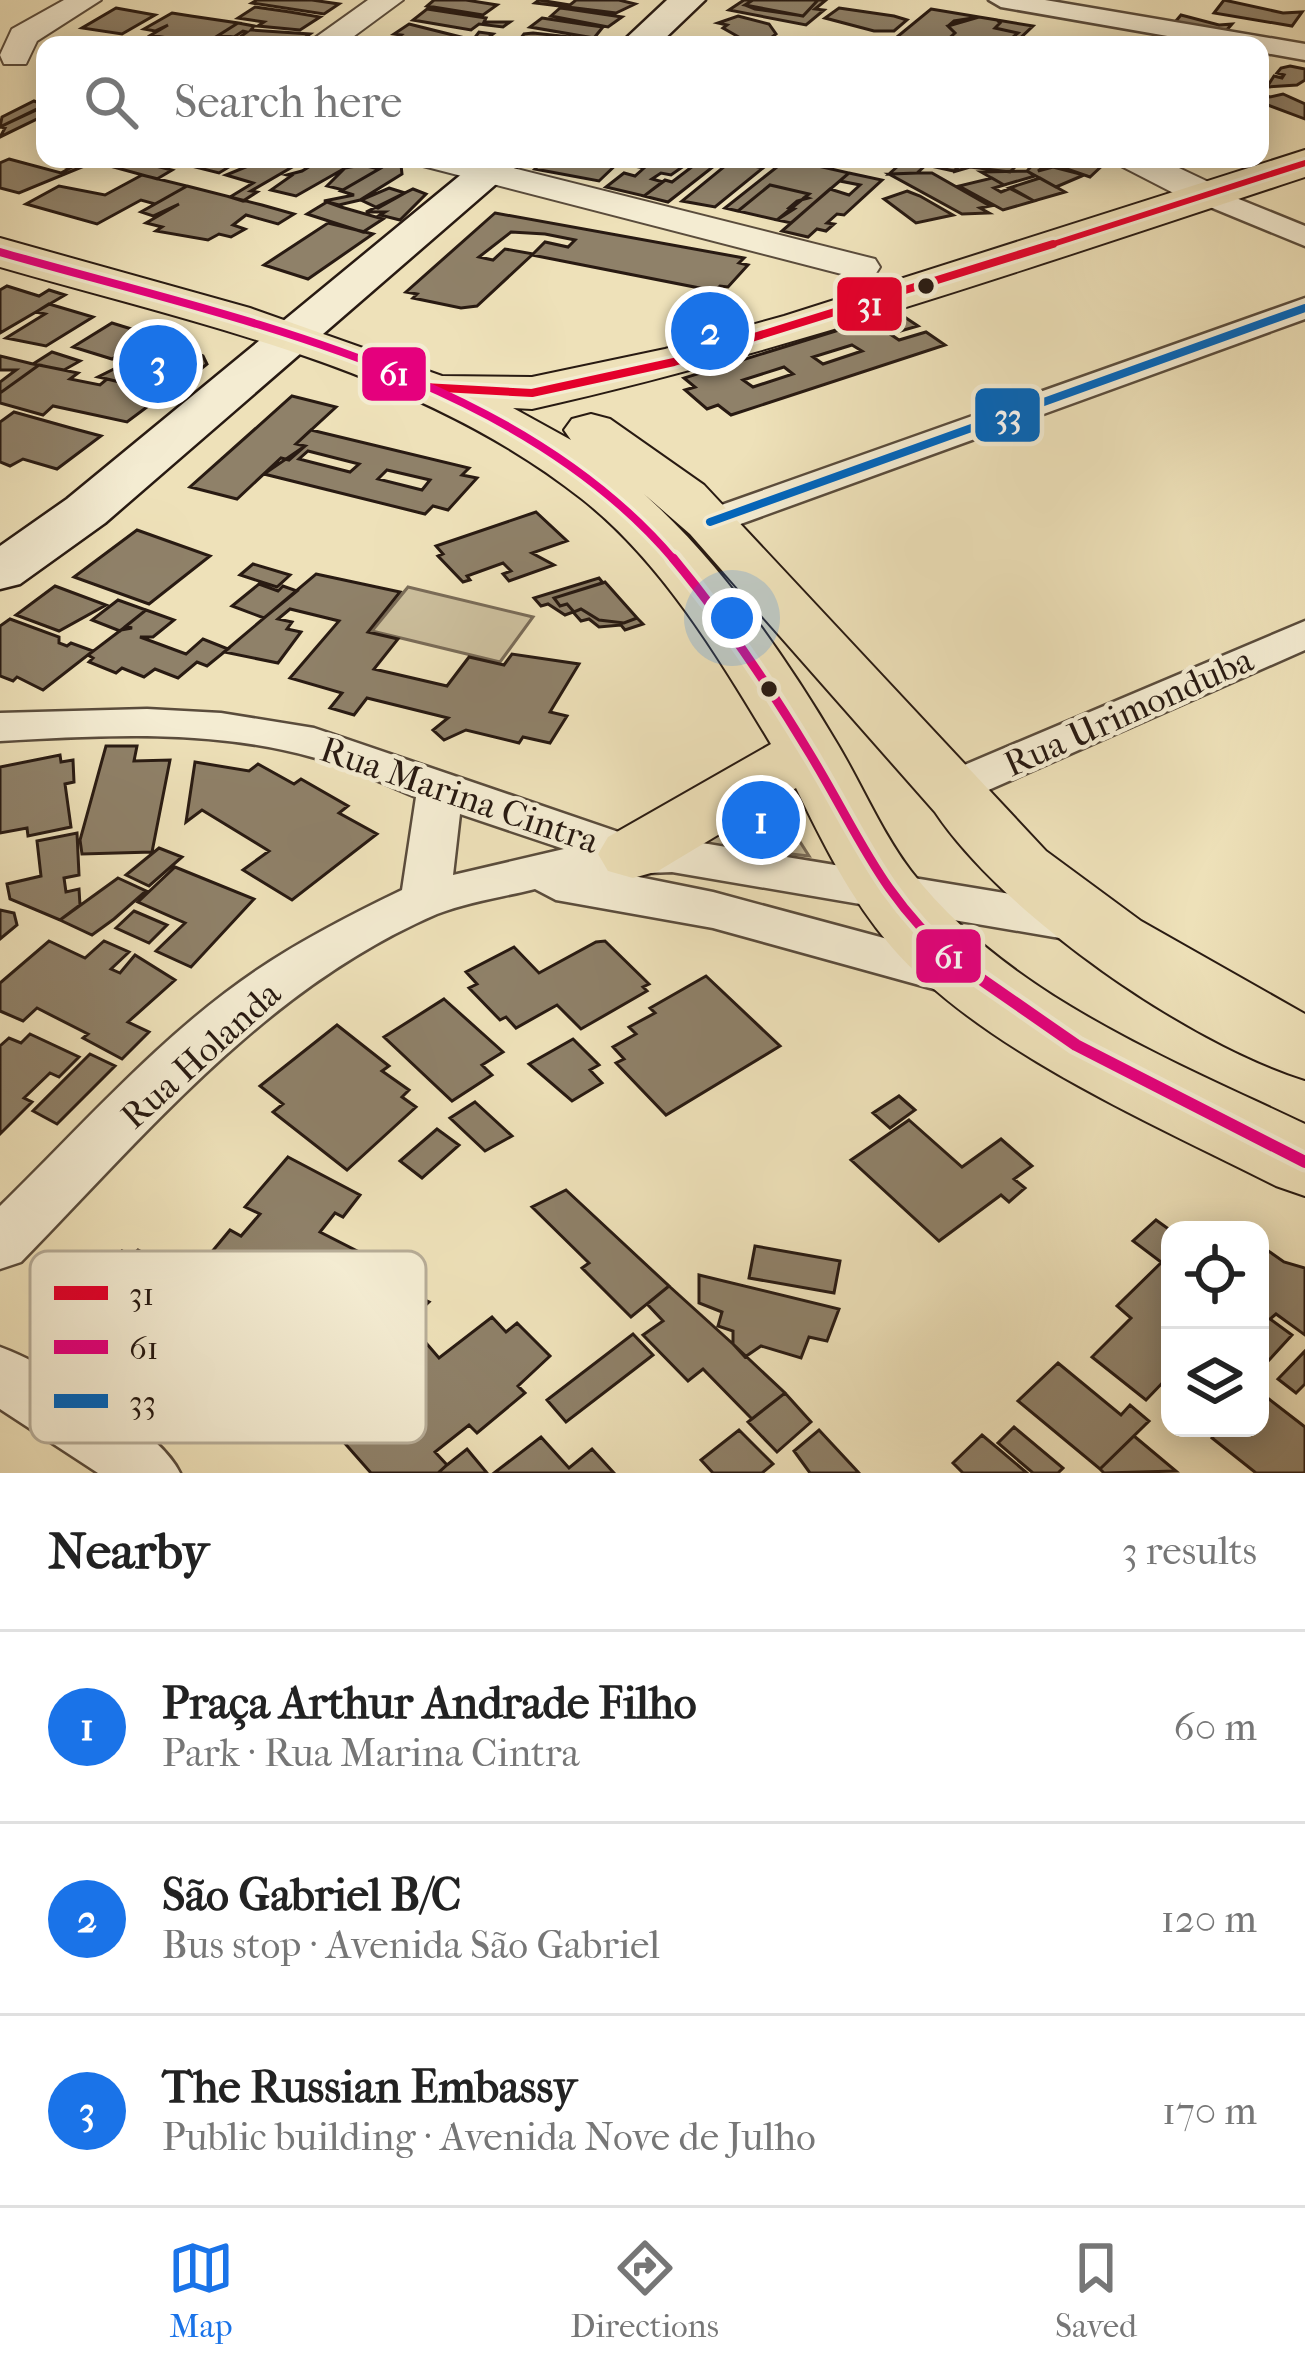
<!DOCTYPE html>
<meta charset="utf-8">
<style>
:root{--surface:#fff;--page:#f2f2f2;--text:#222;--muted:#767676;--line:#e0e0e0;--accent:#1a73e8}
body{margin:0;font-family:"IM FELL French Canon",serif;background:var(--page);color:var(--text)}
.controls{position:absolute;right:36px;bottom:36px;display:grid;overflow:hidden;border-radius:24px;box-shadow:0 6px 30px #0003}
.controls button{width:108px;height:108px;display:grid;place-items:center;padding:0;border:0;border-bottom:3px solid var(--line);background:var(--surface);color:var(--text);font:60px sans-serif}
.you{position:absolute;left:732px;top:618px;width:42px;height:42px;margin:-30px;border:9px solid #fff;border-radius:50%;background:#1a73e8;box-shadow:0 0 0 18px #1a73e833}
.badge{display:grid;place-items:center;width:78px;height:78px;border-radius:50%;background:var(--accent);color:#fff;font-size:39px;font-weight:700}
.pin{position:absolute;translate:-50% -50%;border:6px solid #fff;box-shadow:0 3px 12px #0006}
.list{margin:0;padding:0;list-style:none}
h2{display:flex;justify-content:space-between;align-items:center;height:156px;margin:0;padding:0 48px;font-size:51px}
h2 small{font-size:39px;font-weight:400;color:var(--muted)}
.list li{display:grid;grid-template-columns:78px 1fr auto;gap:36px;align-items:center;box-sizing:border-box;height:192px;padding:0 48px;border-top:3px solid var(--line)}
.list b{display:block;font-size:45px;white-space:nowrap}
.list p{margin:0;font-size:39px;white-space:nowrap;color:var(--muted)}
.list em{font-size:39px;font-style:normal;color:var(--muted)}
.icon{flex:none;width:66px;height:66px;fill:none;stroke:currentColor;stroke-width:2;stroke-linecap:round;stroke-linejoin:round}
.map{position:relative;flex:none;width:1305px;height:1473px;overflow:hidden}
.search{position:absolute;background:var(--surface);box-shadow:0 6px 30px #0003;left:36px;right:36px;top:36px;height:132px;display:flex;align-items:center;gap:30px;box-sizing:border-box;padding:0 42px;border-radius:24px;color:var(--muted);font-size:45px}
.sheet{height:732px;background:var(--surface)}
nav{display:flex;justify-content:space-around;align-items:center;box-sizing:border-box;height:168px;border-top:3px solid var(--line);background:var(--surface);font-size:33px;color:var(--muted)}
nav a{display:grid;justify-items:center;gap:6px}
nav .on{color:var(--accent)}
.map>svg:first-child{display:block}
.green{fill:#ccbf9d;stroke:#7a6c58;stroke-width:3}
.building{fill:#8f8169;stroke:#281a12;stroke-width:3;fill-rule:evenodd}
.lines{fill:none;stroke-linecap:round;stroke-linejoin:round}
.minor-casing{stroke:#5a4c3c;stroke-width:5}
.tertiary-casing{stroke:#5a4c3c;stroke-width:4}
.secondary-casing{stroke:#281a12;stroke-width:5}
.primary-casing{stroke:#281a12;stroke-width:4}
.minor{fill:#f4ecd2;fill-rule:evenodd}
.tertiary{fill:#f4ecd2;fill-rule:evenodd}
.secondary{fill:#f4ecd2;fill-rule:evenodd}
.primary{fill:#eee1b9;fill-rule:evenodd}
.bus-1-far1-casing{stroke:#f4ecd2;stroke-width:12}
.bus-1-casing{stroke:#f4ecd2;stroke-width:15}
.bus-2-far2-casing{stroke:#f4ecd2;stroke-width:15}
.bus-2-far1-casing{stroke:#f4ecd2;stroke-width:18}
.bus-2-casing{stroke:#f4ecd2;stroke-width:21}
.bus-3-casing{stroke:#f4ecd2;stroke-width:15}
.bus-1-far1{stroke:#e4002b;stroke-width:6}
.bus-1{stroke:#e4002b;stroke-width:8}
.bus-2-far2{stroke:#e5007d;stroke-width:8}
.bus-2-far1{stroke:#e5007d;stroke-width:9}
.bus-2{stroke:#e5007d;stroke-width:12}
.bus-3{stroke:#0065bd;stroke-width:8}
.bus-dot{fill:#281a12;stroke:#f4ecd2;stroke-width:4.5}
.labels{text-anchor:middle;stroke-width:9;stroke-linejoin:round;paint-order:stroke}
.street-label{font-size:36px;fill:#281a12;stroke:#f4ecd2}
.key{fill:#f4ecd2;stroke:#b7ad98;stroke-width:3}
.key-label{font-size:33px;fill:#281a12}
.line-badge{stroke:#f4ecd2;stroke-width:4.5}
.badge-label{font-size:33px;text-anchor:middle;font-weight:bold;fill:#fff}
</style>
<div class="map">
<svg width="1305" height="1473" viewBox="0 0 1305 1473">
<rect width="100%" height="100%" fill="#eee1b9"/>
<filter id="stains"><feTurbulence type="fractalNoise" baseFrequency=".00167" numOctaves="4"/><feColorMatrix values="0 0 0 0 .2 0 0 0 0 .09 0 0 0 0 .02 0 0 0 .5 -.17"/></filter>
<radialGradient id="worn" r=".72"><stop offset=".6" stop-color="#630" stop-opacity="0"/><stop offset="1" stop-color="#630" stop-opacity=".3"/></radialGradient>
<path class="green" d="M408 587 533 617 500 662 372 631Z
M771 796 809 856 699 844Z"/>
<path class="building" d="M257 0H312L339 4 324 14 252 3Z
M434 0H466L497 5 483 15 427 6Z
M539 0 570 5 576 0H619L635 4 616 13 535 3Z
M744 0H753L745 5 755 9 803 16 818 0H826L815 9 824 10 806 25 729 10Z
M753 0H818L803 16 745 5Z
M1224 0 1283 13 1302 12 1292 26 1214 13Z
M255 7 290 12 320 17 300 30 258 26 264 22 238 18Z
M116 8 155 15 122 34 82 28Z
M560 8 568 9 622 17 608 27 551 16Z
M839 8 894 16 907 20 894 31H874L825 18Z
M427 9 486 18 484 22H510L503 27 479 24 471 30 413 20Z
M931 9 979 17 948 26 955 33 946 41 950 45 892 41Z
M172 13 191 16 238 23 203 45 152 43 162 37 151 35 168 25 155 31 144 29Z
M1181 15 1219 25 1232 24 1225 32 1175 22Z
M738 16 769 24 776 34 762 45H724L737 36 723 28 727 25 718 23Z
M979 17 997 20 1000 23 995 28 1018 33 1006 43 946 41 955 33 948 26 954 21Z
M542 18 588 25 603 27 594 38 530 27Z
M997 20 1033 26 1013 45H986L1006 43 1018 33 995 28 1000 23Z
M238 23 254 26 251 30 310 34 294 45 240 37 247 32 243 31 234 37 219 35Z
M409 24 473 40 479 32 493 34 479 45 397 38 401 35 394 34Z
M533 33 570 37 586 42 517 43 524 34Z
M219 35 272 43 282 45H228L233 40 225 45H203Z
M1290 66 1305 69V80L1297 85 1267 87 1274 76 1282 78 1284 75 1277 73 1281 68Z
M1260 92 1270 97 1283 94 1305 104V119L1260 102Z
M34 101 45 105 0 127 2 117Z
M45 106V115L0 137 5 128 0 127Z
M9 159 61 173 70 168 58 165 69 159 94 162 19 193 0 188V163Z
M107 159H134L125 164 139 162 172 170 157 179 99 163Z
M203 159H242L219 173 191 166Z
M252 159H306L251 191 257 192 243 201 230 197 253 183 226 175 253 164 247 162Z
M318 159 347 167 296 196 271 190 291 176 287 175 302 171 312 165 305 164Z
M546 159H622L599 181 535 169Z
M644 159 688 163 671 175 661 173 652 179 663 182 644 196 606 187 624 173 635 176 644 168 634 166Z
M692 159H723L668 202 644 196 665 180 672 182 697 163Z
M787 159 849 173 791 223 777 220 809 194 770 185 738 211 725 208Z
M906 159H966L954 171 926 165 917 173 889 174Z
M966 159H1038L1033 165 1020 162 1010 172 970 167 953 172Z
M1038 159H1085L1105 163 1090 177Z
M731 161 763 168 715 207 682 201Z
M1036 161 1048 164 1038 171 1053 167 1084 175 1056 187 1027 171Z
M391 162 401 165 402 174 360 200 339 205 324 201 354 195 341 191Z
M362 165 379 169 343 190 327 186 345 168Z
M1027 171 1035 176 1004 185 981 172Z
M849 173 882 180 844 215 837 214 827 223 834 224 826 231 817 229 808 237 782 231 830 189 849 195 860 185 840 181Z
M917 173H932L990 206 980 208 989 213 962 214 889 174Z
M142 175 187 186 155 204 141 200 97 224 26 204 59 186 105 195Z
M992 178 1004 185 994 188 1001 192 1011 188 1034 201 1003 210 959 186Z
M1040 178 1065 192 1034 201 1009 188Z
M770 185 809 194 805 197 808 198 797 201 789 208 794 209 777 220 738 211Z
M187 186 262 205 294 214 278 224 246 215 233 225 245 229 231 237 219 234 208 240 156 231 162 227 146 223 179 204 153 216 141 212Z
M389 188 405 193 378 208 361 200Z
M413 189 426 194 400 220 380 215 385 212H366Z
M907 191 920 196 953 215 916 223 884 199Z
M327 202 341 207 383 219 363 232 307 214Z
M495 213 744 258 739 263 748 265 728 287 720 286 715 291 532 255 477 306 461 308 413 298 417 294 406 292ZM511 232 545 234 575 240 568 247 545 242 533 254 505 249 493 260 479 257Z
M328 223 373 234 308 279 264 265Z
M7 286 39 296 49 290 65 295 0 333V290Z
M49 304 93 317 46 346 6 338 45 314 36 312Z
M897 312 918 326 890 334 899 340 926 332 945 345 731 415 718 405 707 409 685 390 695 387 684 378ZM852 345 862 351 823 364 813 357ZM784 367 793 374 753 387 743 380Z
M112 323 151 335 112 359 73 347Z
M171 341 197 349 193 352 203 356 207 364 180 386 140 377 129 384 98 377 132 360 127 358 141 349 153 352Z
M52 352 80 361 64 370 33 364Z
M0 356 33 364 39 365 0 393V382L16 370H0Z
M39 365 78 373 70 379 100 385 107 379 136 386 129 392 159 398 127 422 53 406 43 415 0 403V393Z
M292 396 336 407 296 444 305 446 289 460 281 458 237 499 190 487Z
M14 412 71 428 101 436 57 469 23 459 10 466 0 462V422Z
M311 430 469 468 462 475 477 478 448 510 433 506 425 514 264 474 305 446 296 444ZM308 451 359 464 350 472 299 459ZM387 470 430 480 422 490 378 479Z
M536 512 567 541 532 553 554 565 509 581 503 574 511 571 503 563 467 576 470 580 463 582 438 556 443 554 436 546Z
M137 530 210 556 149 604 74 577Z
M253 564 290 575 277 587 240 575Z
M316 574 400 592 368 632 398 639 374 669 447 686 469 657 504 665 512 654 579 664 550 712 567 716 550 743 523 737 519 743 466 730 444 740 433 730 448 718 367 698 354 715 330 708 342 693 290 678 339 621 290 609 278 619 292 622 287 629 301 632 278 663 224 652Z
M599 578 603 583 554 598 560 606 567 604 574 612 581 609 599 620 624 623 637 618 643 624 625 630 621 625 599 627 589 619 581 621 573 612 565 615 548 604 541 606 534 598Z
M605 582 637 618 624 623 599 620 581 609 574 612 567 604 560 606 554 598Z
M259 584 278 591 283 586 297 591 264 618 232 606Z
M55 586 106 605 59 631 16 615Z
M118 600 146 610 120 631 92 620Z
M146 610 174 620 153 637H140L186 654 203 639 228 649 207 666 197 662 178 678 155 669 144 677 122 668 116 673 89 662 93 658 88 655 121 630 132 628 126 626Z
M10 619 59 637V643L67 646 71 643 93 651 43 690 17 677 13 681 0 676V626Z
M106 746H137L134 761 170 760 152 852 82 854 80 840Z
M60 755 61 762 73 760 74 782 65 784 71 827 28 836 27 828 0 833V767Z
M195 762 249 771 258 764 294 784 301 779 348 806 339 813 377 834 292 900 243 870 269 851 202 810 186 822Z
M77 833 79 875 64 878 66 892 79 889 80 905 60 920 10 899 7 884 41 876 37 841Z
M159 848 182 857 149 886 126 875Z
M175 867 254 899 191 967 156 951 185 923 138 902Z
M118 878 146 891 114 919 92 935 60 920Z
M0 910 14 913 17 925 0 939Z
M134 911 167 925 149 943 116 928Z
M49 941 85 958 104 941 129 952 111 969 120 973 135 955 175 980 128 1022 149 1032 122 1059 83 1038 88 1034 37 1008 23 1021 0 1011V983Z
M605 941 649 984 643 987 647 991 581 1029 557 1005 516 1028 506 1017 500 1020 469 988 477 984 466 972 514 947 539 973 596 942Z
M706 976 780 1046 666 1115 616 1063 624 1059 613 1047 636 1034 629 1027 655 1013 650 1008Z
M444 999 503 1052 482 1065 492 1075 452 1101 384 1037Z
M337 1025 389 1066 382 1071 409 1090 402 1097 416 1107 347 1170 273 1112 283 1104 260 1086Z
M30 1034 79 1057 59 1077 50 1073 24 1098 32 1102 0 1134V1046L9 1038 21 1043Z
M573 1039 599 1065 590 1070 602 1083 572 1101 529 1064Z
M90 1054 115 1066 57 1124 33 1111Z
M899 1096 915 1110 890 1128 873 1113Z
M475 1102 512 1136 485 1151 450 1118Z
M909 1120 962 1167 1001 1139 1032 1166 1014 1179 1025 1188 1009 1202 1001 1195 939 1241 851 1160Z
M437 1129 459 1145 422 1178 400 1161Z
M288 1157 360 1195 343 1217 335 1213 320 1232 365 1255 345 1280 353 1285 372 1262 414 1283 408 1292 429 1302 377 1350 295 1307 307 1292 271 1273 278 1264 259 1254 239 1278 205 1260 230 1230 241 1236 260 1214 245 1207Z
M566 1190 669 1286 631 1317 582 1268 589 1263 532 1207Z
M1156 1220 1170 1230V1254L1161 1262 1133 1241Z
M1260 1245 1284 1262 1305 1268V1335L1276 1314 1270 1319 1292 1335 1260 1370Z
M755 1246 840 1261 834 1293 749 1278Z
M138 1250 167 1265 172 1259 246 1298 219 1331 233 1337 204 1373 136 1340 123 1354 89 1335 104 1318 84 1306 104 1283 97 1279 122 1251 131 1256Z
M1170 1254V1375L1146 1400 1092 1357 1131 1318 1117 1306Z
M699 1275 839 1309 827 1341 809 1337 801 1358 761 1346 745 1357 733 1344V1331L718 1326 722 1312 699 1303Z
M669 1286 733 1344 785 1393 752 1419 703 1369 688 1381 643 1335 663 1321 647 1304Z
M492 1317 506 1332 517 1323 550 1356 518 1386 525 1393 477 1433 469 1425 435 1452 447 1465 438 1473H371L326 1422 427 1344 439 1358Z
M633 1334 653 1355 566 1422 547 1400Z
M1305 1351V1384L1296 1393 1278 1379Z
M1058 1363 1121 1415 1130 1405 1149 1421 1100 1469 1018 1401Z
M1260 1392 1305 1427V1473H1256L1212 1438 1220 1428H1260Z
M785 1393 811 1422 777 1452 748 1422Z
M1014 1427 1063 1468 1058 1473H1033L998 1443Z
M739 1430 773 1464 762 1473H713L701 1460Z
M819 1430 859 1473H810L794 1451Z
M982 1435 1027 1473H963L953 1463Z
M1134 1436 1176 1471 1104 1473 1100 1469Z
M541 1437 569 1468 592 1449 614 1473H494Z
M467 1449 487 1473H438L447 1465Z"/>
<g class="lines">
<g class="minor-casing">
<path id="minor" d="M989 0H1045L1305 44V60L1260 52V45H1219L1001 7Z
M1204 185 1305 226V246L1193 200 1189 194 1193 188Z
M1305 298V319L724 530H696L690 522 696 514Z
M1305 621V650L968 799 952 803 936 799 929 788 936 777Z
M147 709 221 713 314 728 642 840 672 838 1089 907 1107 912 1114 925 1107 938 1089 943 672 872 624 874 713 892 988 966 996 980 988 994 970 999 713 928 556 900 535 889C503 897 467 902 437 914 267 987 147 1133 21 1262L0 1269V1206C82 1126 162 1034 257 970 303 939 352 914 402 890L416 797C382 783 348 766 312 757 212 729 103 735 0 741V713ZM460 814 564 849 453 875Z
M0 1347C47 1364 160 1429 180 1473H98L0 1409Z"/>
</g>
<g class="tertiary-casing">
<path id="tertiary" d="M64 0H101L37 41 26 64H4L0 55 12 29Z
M368 0H403L342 45H305Z
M418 159H477L875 259 880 267 875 275 861 279 423 166Z
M1116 159H1160L1217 186 1222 194 1217 202H1191L1121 166Z"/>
</g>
<g class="secondary-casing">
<path id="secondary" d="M667 0H705L658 45H619Z
M480 159H525L105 523 20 584 0 589V546L67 499Z"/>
</g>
<g class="primary-casing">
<path id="primary" d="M1305 150V177C1049 261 795 350 532 409L513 408 571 440 564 430 572 419 591 414 610 419 704 485 1046 851 1141 921 1305 1014V1079C1187 1042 1004 915 935 812L690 534 644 494C721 563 786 657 838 745 862 785 882 833 911 871 1006 994 1168 1059 1305 1124V1196L1276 1186C1154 1124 978 1049 890 945 850 898 823 843 796 788L658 871 633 878 608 871 598 854 608 837 771 744C719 658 662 562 582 499 418 369 197 324 0 267V238L250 308 442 376 532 377 665 349 784 316Z"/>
</g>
<use href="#minor" class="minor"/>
<use href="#tertiary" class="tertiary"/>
<use href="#secondary" class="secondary"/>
<use href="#primary" class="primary"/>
<g class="bus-1-far1-casing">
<path id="bus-1-far1" d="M1044 247 1305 163"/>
</g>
<g class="bus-1-casing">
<path id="bus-1" d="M424 387 532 393 674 362 1053 244"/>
</g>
<g class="bus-2-far2-casing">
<path id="bus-2-far2" d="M0 252C229 318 515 371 675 561"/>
</g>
<g class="bus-2-far1-casing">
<path id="bus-2-far1" d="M673 558C724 619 769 686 810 754 861 838 879 894 956 962"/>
</g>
<g class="bus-2-casing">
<path id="bus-2" d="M952 959 1076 1045 1305 1162"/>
</g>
<g class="bus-3-casing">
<path id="bus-3" d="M710 522 1305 308"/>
</g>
<use href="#bus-1-far1" class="bus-1-far1"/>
<use href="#bus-1" class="bus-1"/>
<use href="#bus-2-far2" class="bus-2-far2"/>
<use href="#bus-2-far1" class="bus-2-far1"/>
<use href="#bus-2" class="bus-2"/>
<use href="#bus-3" class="bus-3"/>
</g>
<g class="bus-dot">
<circle cx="926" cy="286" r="10"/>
<circle cx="769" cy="689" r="10"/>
</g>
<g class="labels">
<g class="street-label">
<text transform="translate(1128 711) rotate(-24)" y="13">Rua Urimonduba</text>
<text transform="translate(460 794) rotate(19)" y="13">Rua Marina Cintra</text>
<text transform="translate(200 1054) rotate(-42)" y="13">Rua Holanda</text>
</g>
</g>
<rect x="30" y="1251" width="396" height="192" rx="18" class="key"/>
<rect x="54" y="1286" width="54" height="14" fill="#e4002b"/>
<rect x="54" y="1340" width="54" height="14" fill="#e5007d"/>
<rect x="54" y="1394" width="54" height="14" fill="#0065bd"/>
<g class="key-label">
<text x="129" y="1305">31</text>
<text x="129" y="1359">61</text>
<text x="129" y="1413">33</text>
</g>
<g class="line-badge">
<rect x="835" y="275" width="69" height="58" rx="12" fill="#e4002b"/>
<rect x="360" y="345" width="68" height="58" rx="12" fill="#e5007d"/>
<rect x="973" y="386" width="69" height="58" rx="12" fill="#0065bd"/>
<rect x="914" y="927" width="69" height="58" rx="12" fill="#e5007d"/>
</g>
<g class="badge-label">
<text x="870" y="315">31</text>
<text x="394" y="385">61</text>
<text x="1008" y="427">33</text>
<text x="949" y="968">61</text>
</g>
<rect width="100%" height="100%" filter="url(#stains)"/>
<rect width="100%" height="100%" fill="url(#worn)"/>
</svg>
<div class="controls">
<button><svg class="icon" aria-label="locate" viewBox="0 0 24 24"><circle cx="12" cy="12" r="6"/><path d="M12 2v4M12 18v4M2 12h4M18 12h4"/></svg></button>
<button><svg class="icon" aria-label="layers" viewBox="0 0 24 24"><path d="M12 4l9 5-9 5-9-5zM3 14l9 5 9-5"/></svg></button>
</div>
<div class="you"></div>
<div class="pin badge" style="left:761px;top:820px">1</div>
<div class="pin badge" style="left:710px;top:331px">2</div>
<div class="pin badge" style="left:158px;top:364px">3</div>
<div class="search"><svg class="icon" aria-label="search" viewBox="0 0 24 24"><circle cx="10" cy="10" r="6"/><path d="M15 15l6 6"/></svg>Search here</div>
</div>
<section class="sheet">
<h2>Nearby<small>3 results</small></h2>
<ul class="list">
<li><span class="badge">1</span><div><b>Praça Arthur Andrade Filho</b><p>Park · Rua Marina Cintra</p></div><em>60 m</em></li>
<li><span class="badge">2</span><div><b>São Gabriel B/C</b><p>Bus stop · Avenida São Gabriel</p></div><em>120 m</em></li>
<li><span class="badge">3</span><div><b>The Russian Embassy</b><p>Public building · Avenida Nove de Julho</p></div><em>170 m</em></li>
</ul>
</section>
<nav>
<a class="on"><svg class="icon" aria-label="map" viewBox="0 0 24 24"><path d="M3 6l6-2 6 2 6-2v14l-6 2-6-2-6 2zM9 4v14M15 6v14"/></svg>Map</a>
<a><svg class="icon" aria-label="directions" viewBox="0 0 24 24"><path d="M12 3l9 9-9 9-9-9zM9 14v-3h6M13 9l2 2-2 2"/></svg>Directions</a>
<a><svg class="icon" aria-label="saved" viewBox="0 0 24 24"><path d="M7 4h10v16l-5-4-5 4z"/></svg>Saved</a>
</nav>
